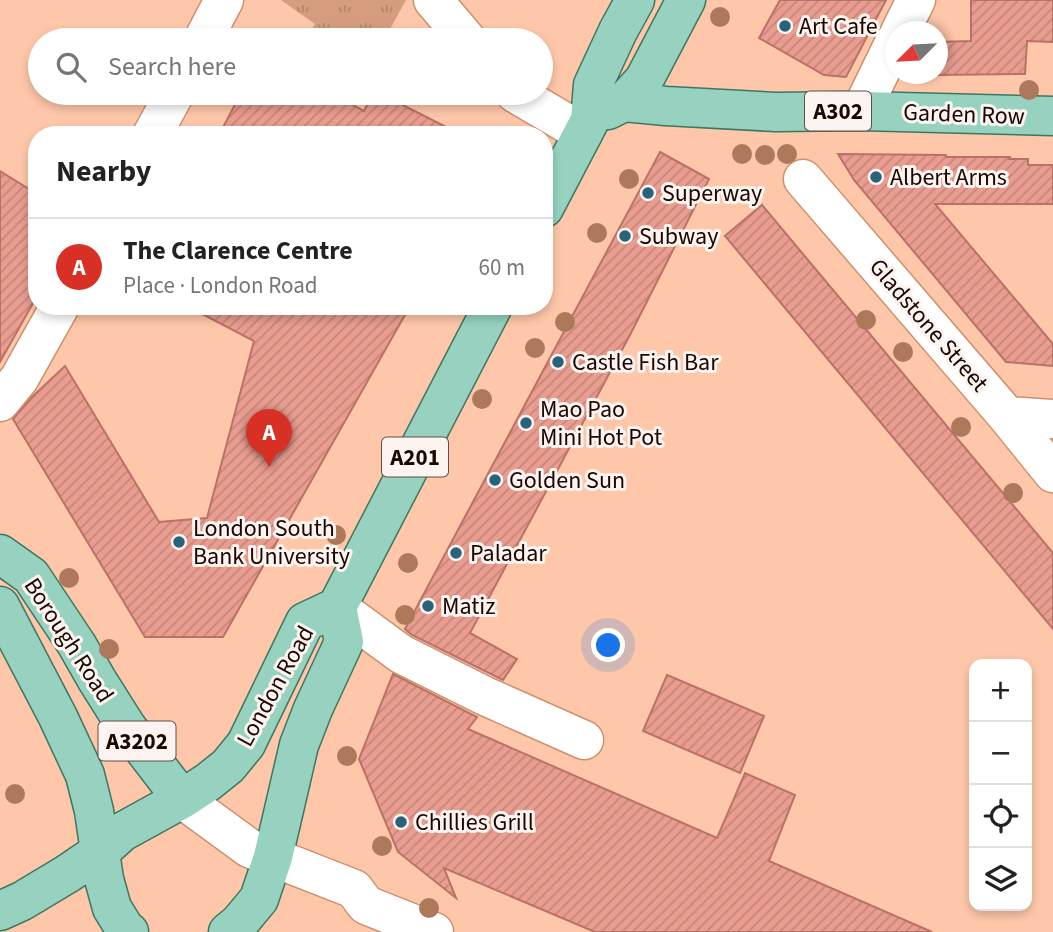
<!DOCTYPE html>
<meta charset="utf-8">
<style>
:root{--surface:#fff;--page:#f6f6f6;--text:#222;--muted:#767676;--line:#e0e0e0;--accent:#d93025}
body{margin:0;font-family:"Source Sans 3",sans-serif;background:var(--page);color:var(--text)}
.controls{position:absolute;right:21px;bottom:21px;display:grid;overflow:hidden;border-radius:14px;box-shadow:0 4px 10px #0003}
.controls button{width:63px;height:63px;display:grid;place-items:center;padding:0;border:0;border-bottom:2px solid var(--line);background:var(--surface);color:var(--text);font:35px sans-serif}
.compass{position:absolute;left:885px;top:21px;width:63px;height:63px;border-radius:50%;background:var(--surface);box-shadow:0 4px 10px #0003;rotate:246deg}
.you{position:absolute;left:609px;top:646px;width:24px;height:24px;margin:-18px;border:5px solid #fff;border-radius:50%;background:#1a73e8;box-shadow:0 0 0 10px #1a73e833}
.badge{display:grid;place-items:center;width:46px;height:46px;border-radius:50%;background:var(--accent);color:#fff;font-size:23px;font-weight:700}
.pin{position:absolute;translate:-50% -58px;filter:drop-shadow(0 2px 4px #0008)}
.pin::after{content:'';position:absolute;top:37px;width:24px;height:21px;background:inherit;clip-path:polygon(0 0,100% 0,50% 100%)}
.list{margin:0;padding:0;list-style:none}
h2{display:flex;justify-content:space-between;align-items:center;height:91px;margin:0;padding:0 28px;font-size:30px}
h2 small{font-size:23px;font-weight:400;color:var(--muted)}
.list li{display:grid;grid-template-columns:46px 1fr auto;gap:21px;align-items:center;box-sizing:border-box;height:98px;padding:0 28px;border-top:2px solid var(--line)}
.list b{display:block;font-size:26px;white-space:nowrap}
.list p{margin:0;font-size:23px;white-space:nowrap;color:var(--muted)}
.list em{font-size:23px;font-style:normal;color:var(--muted)}
.icon{flex:none;width:38px;height:38px;fill:none;stroke:currentColor;stroke-width:2;stroke-linecap:round;stroke-linejoin:round}
.map{position:relative;flex:none;width:1053px;height:932px;overflow:hidden}
.search{position:absolute;background:var(--surface);box-shadow:0 4px 10px #0003;left:28px;top:28px;width:525px;height:77px;display:flex;align-items:center;gap:18px;box-sizing:border-box;padding:0 24px;border-radius:38px;color:var(--muted);font-size:26px}
.panel{position:absolute;background:var(--surface);box-shadow:0 4px 10px #0003;left:28px;top:126px;width:525px;height:189px;border-radius:28px}
.map>svg:first-child{display:block}
.grass{fill:url(#grass-tufts)}
.building{fill:url(#building-hatch);stroke:#ba7266;stroke-width:2}
.lines{fill:none;stroke-linecap:round;stroke-linejoin:round}
.minor-casing{stroke:#d08f6b;stroke-width:41}
.major-casing{stroke:#3e7761;stroke-width:41}
.minor{stroke:#fff;stroke-width:38}
.major{stroke:#96d2bf;stroke-width:38}
.tree{fill:#ae795a}
.poi-dot{fill:#29627b;stroke:#fbf4f0;stroke-width:2.5}
.labels{text-anchor:middle;stroke-width:6;stroke-linejoin:round;paint-order:stroke}
.shield{fill:#fbf4f0;stroke:#604d48;stroke-width:2}
.shield-label{font-size:23px;font-weight:bold;fill:#1d0600}
.poi-label{font-size:24px;fill:#1d0600;stroke:#fbf4f0;text-anchor:start}
.street-label{font-size:24px;fill:#1d0600;stroke:#fbf4f0}
</style>
<div class="map">
<svg width="1053" height="932" viewBox="0 0 1053 932">
<defs>
<pattern id="grass-tufts" width="24" height="20" patternUnits="userSpaceOnUse" patternTransform="scale(1.75)"><rect width="24" height="20" fill="#d59d7e"/><path d="M3 7l-1-3M5 7V3M7 7l1-3M15 17l-1-3M17 17v-4M19 17l1-3" fill="none" stroke="#b6866b"/></pattern>
<pattern id="building-hatch" width="6" height="6" patternUnits="userSpaceOnUse" patternTransform="scale(1.75)"><rect width="6" height="6" fill="#e99d90"/><path d="M-1 1l2-2M0 6l6-6M5 7l2-2" fill="none" stroke="#c7867a"/></pattern>
</defs>
<rect width="100%" height="100%" fill="#fec7a9"/>
<path class="grass" d="M281 0H406L384 40H305L315 24Z"/>
<path class="building" d="M780 0H886L846 77 824 75 759 38Z
M971 0H1053V42L1027 41 1025 74 937 75V42L971 41Z
M241 93H332L364 111 373 93H379L462 135H219Z
M660 152 709 179 631 333 470 633 517 659 503 680 412 635 405 629Z
M838 154 946 155V157H1010L1009 159H1028V165H1053V204H935L1053 344V366L1006 362 854 180Z
M0 171 37 194V296L0 362Z
M762 205 1053 553V629L725 236Z
M187 306H410L223 637H145L13 419 32 397 65 366 159 522 207 518 254 341Z
M393 674 477 717 468 729 717 838 745 773 795 795 769 861 932 932H595L444 868 456 898 398 852 359 759Z
M667 675 764 716 740 773 643 731Z"/>
<g class="lines">
<g class="minor-casing">
<path id="minor" d="M433 0 467 40
M900 32 916 0
M203 40 224 0
M515 93 583 133
M861 111 895 41
M152 135 175 93
M803 179 1007 416 1053 473
M0 402 19 379 60 306
M1007 416 1053 419
M337 607 401 654 485 696 584 740
M182 799 249 848 354 889 366 905 434 932"/>
</g>
<g class="major-casing">
<path id="major" d="M624 102 666 106 776 112 861 111 1053 116
M608 110 624 102 644 80 686 0
M544 208 590 120 593 85 618 31 635 0
M0 554 31 576 77 645 97 680 126 726 182 799
M0 606 58 717 85 775 94 811 104 879 112 908 125 929 129 932
M0 911 22 901 67 874 101 851 122 832 182 799 208 782 228 766 246 744 305 622 337 607 493 306
M228 932 239 923 259 899 273 857 299 745 313 709 344 642 337 607"/>
</g>
<use href="#minor" class="minor"/>
<use href="#major" class="major"/>
</g>
<g class="tree">
<circle cx="720" cy="17" r="10"/>
<circle cx="1029" cy="90" r="10"/>
<circle cx="742" cy="154" r="10"/>
<circle cx="787" cy="154" r="10"/>
<circle cx="765" cy="155" r="10"/>
<circle cx="629" cy="179" r="10"/>
<circle cx="597" cy="233" r="10"/>
<circle cx="866" cy="320" r="10"/>
<circle cx="565" cy="322" r="10"/>
<circle cx="535" cy="348" r="10"/>
<circle cx="903" cy="352" r="10"/>
<circle cx="482" cy="399" r="10"/>
<circle cx="961" cy="427" r="10"/>
<circle cx="1013" cy="493" r="10"/>
<circle cx="336" cy="535" r="10"/>
<circle cx="408" cy="563" r="10"/>
<circle cx="69" cy="578" r="10"/>
<circle cx="405" cy="615" r="10"/>
<circle cx="109" cy="649" r="10"/>
<circle cx="347" cy="756" r="10"/>
<circle cx="15" cy="794" r="10"/>
<circle cx="382" cy="846" r="10"/>
<circle cx="429" cy="908" r="10"/>
</g>
<g class="poi-dot">
<circle cx="785" cy="26" r="7"/>
<circle cx="876" cy="177" r="7"/>
<circle cx="648" cy="193" r="7"/>
<circle cx="625" cy="236" r="7"/>
<circle cx="558" cy="362" r="7"/>
<circle cx="526" cy="423" r="7"/>
<circle cx="495" cy="480" r="7"/>
<circle cx="179" cy="542" r="7"/>
<circle cx="456" cy="553" r="7"/>
<circle cx="428" cy="606" r="7"/>
<circle cx="401" cy="822" r="7"/>
</g>
<g class="labels">
<g class="shield">
<rect x="805" y="91.5" width="66" height="39" rx="5"/>
<rect x="382" y="437.5" width="66" height="39" rx="5"/>
<rect x="98.5" y="721.5" width="77" height="39" rx="5"/>
</g>
<g class="shield-label">
<text x="838" y="119">A302</text>
<text x="415" y="465">A201</text>
<text x="137" y="749">A3202</text>
</g>
<g class="poi-label">
<text x="799" y="34">Art Cafe</text>
<text x="890" y="185">Albert Arms</text>
<text x="662" y="201">Superway</text>
<text x="639" y="244">Subway</text>
<text x="572" y="370">Castle Fish Bar</text>
<text x="540" y="417">Mao Pao<tspan x="540" dy="28">Mini Hot Pot</tspan></text>
<text x="509" y="488">Golden Sun</text>
<text x="193" y="536">London South<tspan x="193" dy="28">Bank University</tspan></text>
<text x="470" y="561">Paladar</text>
<text x="442" y="614">Matiz</text>
<text x="415" y="830">Chillies Grill</text>
</g>
<g class="street-label">
<text transform="translate(964 114) rotate(2)" y="8">Garden Row</text>
<text transform="translate(929 325) rotate(49)" y="8">Gladstone Street</text>
<text transform="translate(69 640) rotate(57)" y="8">Borough Road</text>
<text transform="translate(275 686) rotate(-61)" y="8">London Road</text>
</g>
</g>
</svg>
<div class="controls">
<button>+</button>
<button>−</button>
<button><svg class="icon" aria-label="locate" viewBox="0 0 24 24"><circle cx="12" cy="12" r="6"/><path d="M12 2v4M12 18v4M2 12h4M18 12h4"/></svg></button>
<button><svg class="icon" aria-label="layers" viewBox="0 0 24 24"><path d="M12 4l9 5-9 5-9-5zM3 14l9 5 9-5"/></svg></button>
</div>
<svg class="compass" viewBox="-18 -18 36 36"><path d="M0-13l5 13h-10z" fill="#e53935"/><path d="M0 13l5-13h-10z" fill="#767676"/></svg>
<div class="you"></div>
<div class="pin badge" style="left:269px;top:467px">A</div>
<div class="search"><svg class="icon" aria-label="search" viewBox="0 0 24 24"><circle cx="10" cy="10" r="6"/><path d="M15 15l6 6"/></svg>Search here</div>
<section class="panel">
<h2>Nearby<small></small></h2>
<ul class="list">
<li><span class="badge">A</span><div><b>The Clarence Centre</b><p>Place · London Road</p></div><em>60 m</em></li>
</ul>
</section>
</div>
